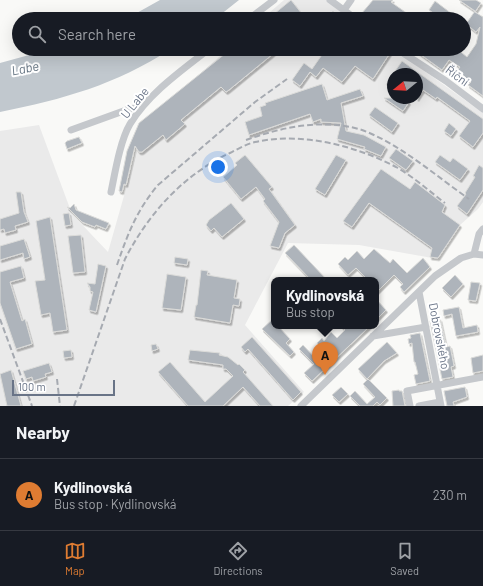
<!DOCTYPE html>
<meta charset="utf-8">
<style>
:root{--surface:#171b24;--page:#242831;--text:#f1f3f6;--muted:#9ea1a6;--line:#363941;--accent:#df7c32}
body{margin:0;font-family:Barlow,sans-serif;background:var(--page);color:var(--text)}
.compass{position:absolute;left:387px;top:68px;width:36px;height:36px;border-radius:50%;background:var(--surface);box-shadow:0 4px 16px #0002;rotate:252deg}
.scale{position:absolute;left:12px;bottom:10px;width:103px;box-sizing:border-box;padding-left:4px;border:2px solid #697487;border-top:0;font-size:11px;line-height:14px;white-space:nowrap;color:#697487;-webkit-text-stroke:3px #fff;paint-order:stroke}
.you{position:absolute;left:218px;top:167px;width:14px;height:14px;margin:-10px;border:3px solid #fff;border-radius:50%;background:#1a73e8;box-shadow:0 0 0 6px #1a73e833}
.badge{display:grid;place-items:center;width:26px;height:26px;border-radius:50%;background:var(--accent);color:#111;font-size:13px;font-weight:700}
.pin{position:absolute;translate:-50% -33px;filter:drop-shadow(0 1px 2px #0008)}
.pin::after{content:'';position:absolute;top:21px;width:14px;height:12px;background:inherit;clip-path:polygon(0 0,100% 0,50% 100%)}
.popup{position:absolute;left:271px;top:277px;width:108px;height:52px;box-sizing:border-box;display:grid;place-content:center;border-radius:8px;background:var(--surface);filter:drop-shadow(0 1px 3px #0005);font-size:13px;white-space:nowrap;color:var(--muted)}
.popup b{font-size:15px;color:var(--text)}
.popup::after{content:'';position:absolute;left:50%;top:100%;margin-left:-8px;border:8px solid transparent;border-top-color:var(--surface)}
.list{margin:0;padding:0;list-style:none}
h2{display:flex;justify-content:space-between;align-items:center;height:52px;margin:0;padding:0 16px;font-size:17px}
h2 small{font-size:13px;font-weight:400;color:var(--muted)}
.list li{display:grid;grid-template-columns:26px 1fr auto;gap:12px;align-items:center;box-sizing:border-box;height:72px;padding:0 16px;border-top:1px solid var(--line)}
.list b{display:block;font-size:15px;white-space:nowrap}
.list p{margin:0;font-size:13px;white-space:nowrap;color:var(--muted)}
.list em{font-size:13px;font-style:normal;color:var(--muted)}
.icon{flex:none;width:22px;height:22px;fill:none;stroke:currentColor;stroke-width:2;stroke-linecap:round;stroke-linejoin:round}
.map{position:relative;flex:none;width:483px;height:406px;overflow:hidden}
.search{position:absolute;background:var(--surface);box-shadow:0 4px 16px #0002;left:12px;right:12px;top:12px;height:44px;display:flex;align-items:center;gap:10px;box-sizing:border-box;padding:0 14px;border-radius:22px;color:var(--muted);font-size:15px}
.sheet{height:124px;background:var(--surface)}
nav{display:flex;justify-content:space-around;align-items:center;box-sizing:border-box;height:56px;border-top:1px solid var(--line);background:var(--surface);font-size:11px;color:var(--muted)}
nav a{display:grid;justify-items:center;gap:2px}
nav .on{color:var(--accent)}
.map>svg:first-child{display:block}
.built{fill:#eaeaea;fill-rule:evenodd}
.water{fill:#c1c8ce}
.building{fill:#aeb4bb;stroke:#dbdbd9;filter:url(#shadow)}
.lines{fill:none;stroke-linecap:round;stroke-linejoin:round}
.minor{stroke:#c5c8cc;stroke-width:7}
.rail{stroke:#a6aab1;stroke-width:2;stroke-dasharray:6 3;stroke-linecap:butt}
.labels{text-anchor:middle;stroke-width:4;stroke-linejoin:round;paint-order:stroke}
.street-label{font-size:12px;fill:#697487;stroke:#fff}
.water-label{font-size:13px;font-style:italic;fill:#657482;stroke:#fff}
</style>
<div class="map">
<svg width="483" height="406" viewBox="0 0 483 406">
<defs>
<filter id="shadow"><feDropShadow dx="1.5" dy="2.5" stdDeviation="0" flood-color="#0004"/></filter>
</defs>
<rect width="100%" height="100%" fill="#f9f9f7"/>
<path class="built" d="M284 0H326L353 19H262Z
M228 49H394L483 113V202L478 209 460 225 438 259 359 245 288 243 245 325 304 392 288 406H0V131L39 125 72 214 108 252 145 122ZM393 74H417V98H393Z"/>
<path class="water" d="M160 0H239L215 19H126Z
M51 49H171C115 85 64 99 0 112V63Z"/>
<path class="building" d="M291 0 306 19H268Z
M373 0H393L391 2 415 19H371L362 13Z
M459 0H476L481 3 475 12 483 17V96L468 85 471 82 457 71 460 67 449 60 442 70 413 49H457L467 57 476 44 480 27 476 32 466 24 475 11Z
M435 1 452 14 449 19H442L429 10Z
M333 11 337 15 334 19H327Z
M231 49H279L229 90 226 92 221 87 181 120 185 124 166 140 163 135 142 152H139L135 146 126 185 124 184 122 192 119 191 127 151 139 123Z
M326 49H385L390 53 373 79 355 66 342 82 323 68 316 77 310 72 300 86 292 80 304 63 312 69Z
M402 61 483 119V133L473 147 459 136 470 121 437 97 436 99 423 90 417 99V74H393Z
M393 80V96L386 84Z
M322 84 327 100 360 89 363 96 341 103 346 131 364 135 386 147 381 156 364 149 365 147 337 139 341 123 321 122V119L313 122 310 114 249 135 245 122 262 116 260 107 266 105 265 103Z
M384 98H403L409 102 403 111Z
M375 107 398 123 392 132 369 115Z
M449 123 456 129 451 136 444 131Z
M79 137 82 143 67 149 65 143 67 141Z
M396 149 413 161 406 170 389 158Z
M245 155 272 187 269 189 295 225 285 233 279 248 270 246 279 222 263 201 265 199 256 187 241 199 223 177 237 165 235 163Z
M336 155 346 160 325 195 315 189Z
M440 155 450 162 453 158 468 169 460 180 435 162Z
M479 165 483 168V190L467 214 457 206 466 194 465 193 475 177 473 176Z
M381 169 410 189 415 182 445 205 442 212 460 225 438 258 430 257 432 248 369 203 352 227 343 221Z
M16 192H21L24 212 28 222 15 226 16 230 5 233 4 229 0 230V219L19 213Z
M231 203 244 219 222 237 214 228 211 231 206 225 209 220Z
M74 204 76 210 109 223 106 229 96 225 95 227 82 222 67 207 70 208Z
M69 213 71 225 65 226 63 214Z
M50 217 67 330 53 332 50 313 41 315 35 281 45 280 36 221Z
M81 235 85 272 73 273 68 236Z
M24 239 30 257 24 259 23 253 0 260V246Z
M294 245 327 280H311L285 253Z
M374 249 390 263 393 259 407 273 423 258 430 267 404 292 400 287 403 284 394 275 376 293V280H368L356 268 348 275 338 264 345 257 348 260 357 251 364 259Z
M175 257 188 259 187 265 174 263Z
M98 264 106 266 96 312 89 310 93 292 90 291V287L87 283 95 284Z
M21 266 24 278 10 282 22 321 25 319 32 344 16 349 0 303V272Z
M201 270 208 271 207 275 237 280 234 298 240 299 239 306 233 305 230 323 194 317 196 305H197Z
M167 274 186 277 181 310 162 308Z
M455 275 463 284 451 297 442 288Z
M471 282 480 283 476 301 468 300Z
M376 299 386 310 376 320Z
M459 307 463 328 477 325 478 332 456 336 452 314 444 316 443 310Z
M274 318V326H278L290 339 286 343 294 352 290 356 262 329Z
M440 319 446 347 450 346 454 366 451 367 453 377 442 379 430 321Z
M341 326H370L312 381 304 373 314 364 299 349 303 345 316 359 324 351 317 343 322 338 324 341 331 332 337 338 345 330Z
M420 333 430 381 416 384 414 375 418 374 415 362H414L412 343 409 344 408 339 411 338 410 335Z
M252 337 301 392 293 400 248 349 245 352 241 347Z
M387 342 397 353 384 361 367 379 358 369Z
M156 344 158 349 152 351 151 345Z
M71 350 72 357 64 358 63 351Z
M190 350 220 353 219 355 228 357 238 365 239 364 245 370 243 372 273 406H260L243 387 223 406H188L158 372 170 362 205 402 233 376 226 369H223V365L188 360Z
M483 355V371L473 373 471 358Z
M49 363 52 372 45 374 46 377 33 381 32 377 26 379 23 371Z
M11 370 21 406H7L0 374Z
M368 379 387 398 380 405 377 402 373 406H360L350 396 355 391 367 404 375 397 363 384Z
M341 387 348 394 339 402 332 395Z
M465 387 467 397 453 402 454 406H447L444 391Z
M399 390V391H402L405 406H393L392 391Z"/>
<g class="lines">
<path class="minor" d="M330 0 356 19
M344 10 351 0
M249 19 274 0
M397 49 446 81 483 109
M71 130 129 109 142 107
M111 192C115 173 120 141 130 124 149 93 181 71 209 49
M474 254 479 234 483 229
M419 292 441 406
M373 336 426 327
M301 406 435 276 461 258 474 254 483 255
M410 406 407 391 483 377
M419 406 440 402"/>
<path class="rail" d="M246 140C282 127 324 118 362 130 400 144 436 176 469 199
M117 265C128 233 137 210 158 185L255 102 287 79
M0 319 32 406
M57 379 60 406
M74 406 125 259C149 213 183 175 230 153 238 149 246 144 255 142 302 132 354 145 396 167 414 177 429 191 445 203"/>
</g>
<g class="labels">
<g class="street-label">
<text transform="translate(457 76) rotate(36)" y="4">Říční</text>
<text transform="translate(135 103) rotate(-51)" y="4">U Labe</text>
<text transform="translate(439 336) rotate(79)" y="4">Dobrovského</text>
</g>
<g class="water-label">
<text transform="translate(25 68) rotate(-11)" y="5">Labe</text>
</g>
</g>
</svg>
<svg class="compass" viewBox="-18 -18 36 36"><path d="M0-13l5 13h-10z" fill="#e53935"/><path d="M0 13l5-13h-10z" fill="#9ea1a6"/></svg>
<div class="scale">100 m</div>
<div class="you"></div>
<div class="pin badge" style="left:325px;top:375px">A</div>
<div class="popup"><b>Kydlinovská</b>Bus stop</div>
<div class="search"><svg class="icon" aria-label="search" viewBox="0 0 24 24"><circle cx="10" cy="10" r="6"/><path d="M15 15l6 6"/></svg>Search here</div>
</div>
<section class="sheet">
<h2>Nearby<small></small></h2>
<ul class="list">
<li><span class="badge">A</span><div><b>Kydlinovská</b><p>Bus stop · Kydlinovská</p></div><em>230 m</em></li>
</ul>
</section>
<nav>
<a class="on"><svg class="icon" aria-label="map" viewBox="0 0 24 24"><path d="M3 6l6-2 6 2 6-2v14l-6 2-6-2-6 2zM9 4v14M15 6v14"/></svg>Map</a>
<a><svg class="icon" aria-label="directions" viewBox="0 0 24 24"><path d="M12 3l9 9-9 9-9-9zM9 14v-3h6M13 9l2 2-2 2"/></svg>Directions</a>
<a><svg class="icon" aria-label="saved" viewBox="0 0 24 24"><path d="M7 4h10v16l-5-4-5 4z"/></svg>Saved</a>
</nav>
